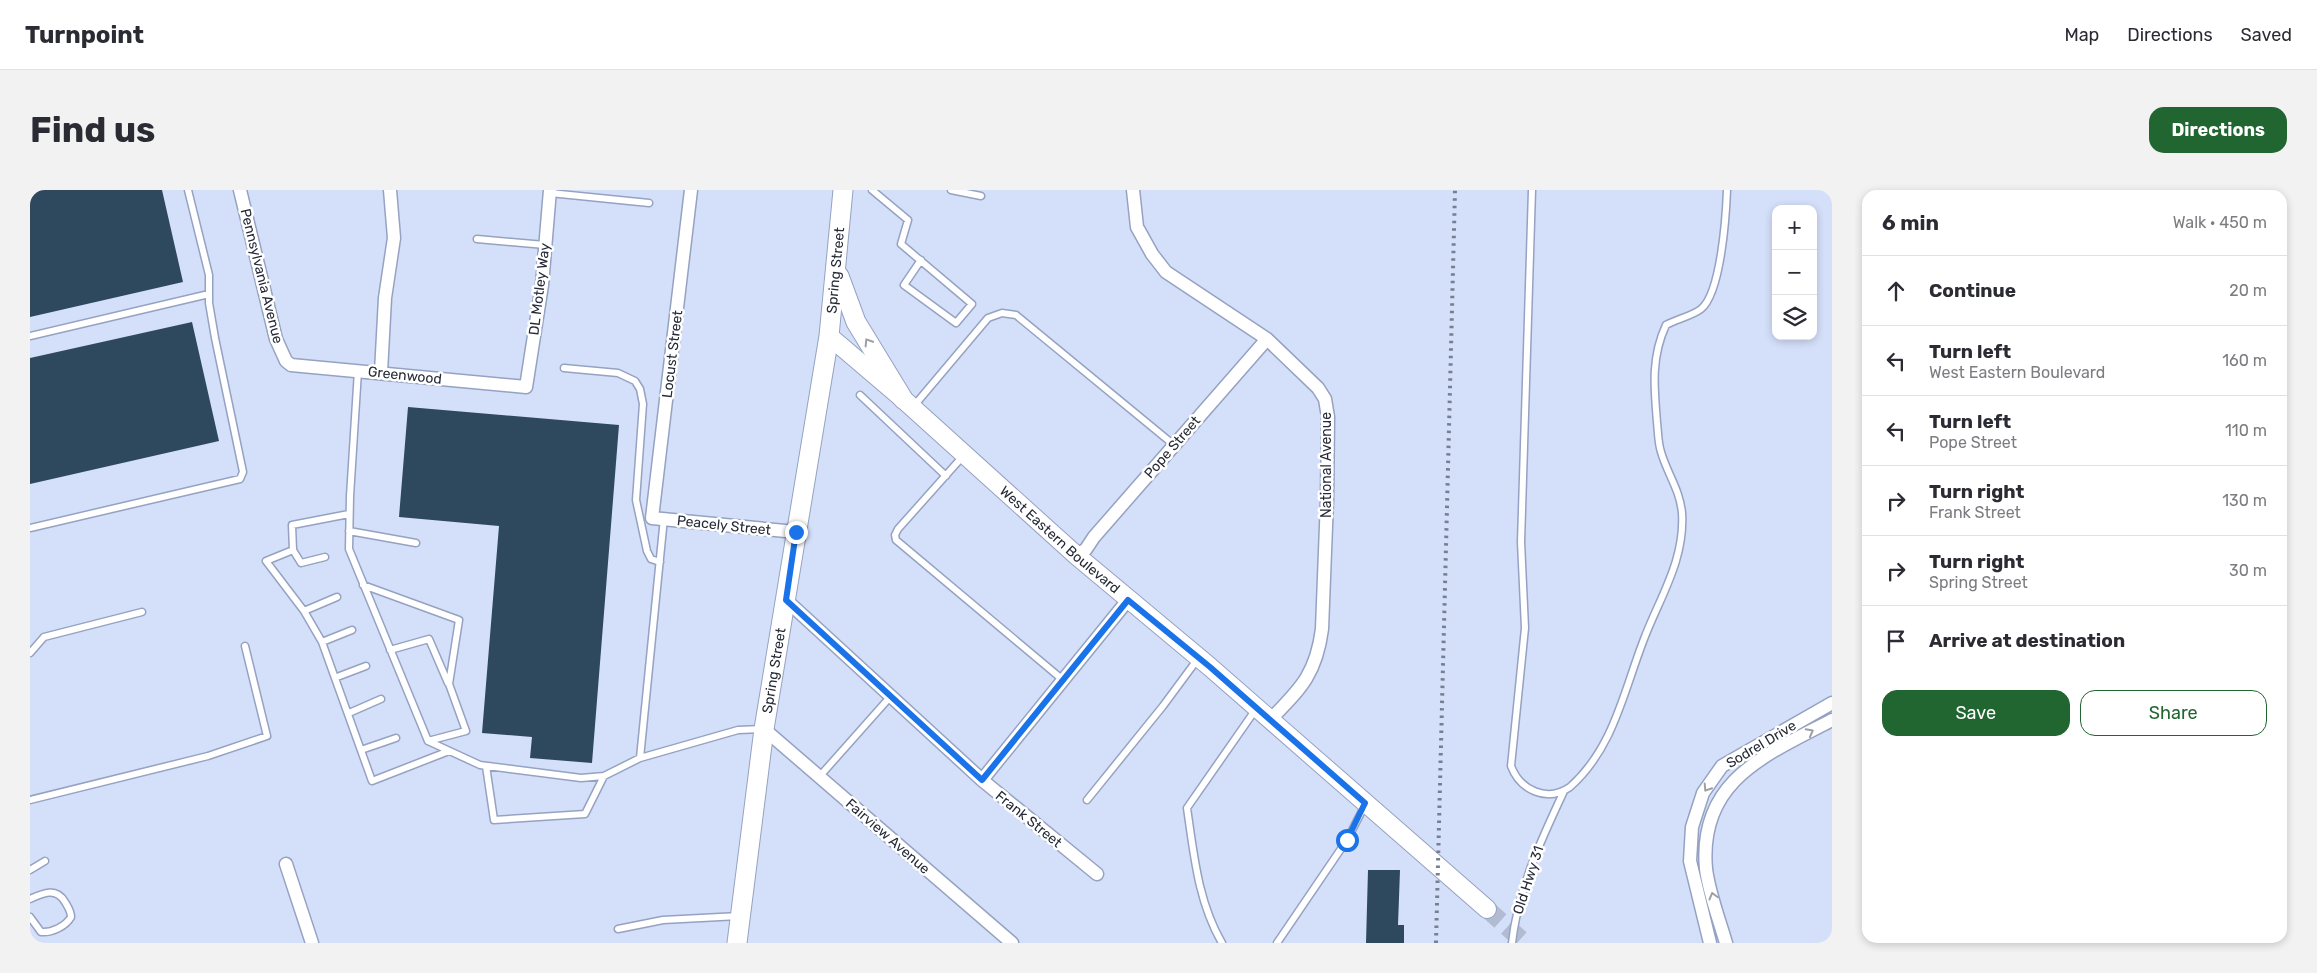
<!DOCTYPE html>
<meta charset="utf-8">
<style>
:root{--surface:#fff;--page:#f2f2f3;--text:#2b2b33;--muted:#7c7c81;--line:#e1e1e2;--accent:#216530}
body{margin:0;font-family:Rubik,sans-serif;background:var(--page);color:var(--text)}
.controls{position:absolute;right:15px;top:15px;display:grid;overflow:hidden;border-radius:10px;box-shadow:0 2px 8px #0003}
.controls button{width:45px;height:45px;display:grid;place-items:center;padding:0;border:0;border-bottom:1px solid var(--line);background:var(--surface);color:var(--text);font:25px sans-serif}
.stop{position:absolute;width:15px;height:15px;margin:-11px;border:4px solid #1a73e8;border-radius:50%;background:#fff}
.stop.end{background:#1a73e8;border-color:#fff;box-shadow:0 1px 5px #0008}
.list{margin:0;padding:0;list-style:none}
h2{display:flex;justify-content:space-between;align-items:center;height:65px;margin:0;padding:0 20px;font-size:21px}
h2 small{font-size:16px;font-weight:400;color:var(--muted)}
.list li{display:grid;grid-template-columns:32px 1fr auto;gap:15px;align-items:center;box-sizing:border-box;height:70px;padding:0 20px;border-top:1px solid var(--line)}
.list b{display:block;font-size:19px;white-space:nowrap}
.list p{margin:0;font-size:16px;white-space:nowrap;color:var(--muted)}
.list em{font-size:16px;font-style:normal;color:var(--muted)}
.actions{display:flex;gap:10px;padding:15px 20px}
.actions a{flex:1;padding:11px 0;border:1px solid var(--accent);border-radius:15px;text-align:center;font-size:18px;color:var(--accent)}
.actions .main{background:var(--accent);color:#fff}
.icon{flex:none;width:28px;height:28px;fill:none;stroke:currentColor;stroke-width:2;stroke-linecap:round;stroke-linejoin:round}
.map{position:relative;flex:none;width:1802px;height:753px;overflow:hidden;border-radius:15px}
header{display:flex;align-items:center;gap:30px;box-sizing:border-box;height:70px;padding:0 25px;background:var(--surface);border-bottom:1px solid var(--line)}
header strong{font-size:24px}
nav{display:flex;gap:28px;margin-inline-start:auto;font-size:18px}
.intro{display:flex;align-items:center;justify-content:space-between;box-sizing:border-box;height:120px;padding:0 30px}
h1{margin:0;font-size:35px}
.button{padding:12px 22px;border-radius:15px;background:var(--accent);color:#fff;font-size:18px;font-weight:700}
main{display:flex;gap:30px;padding:0 30px}
aside{flex:1;background:var(--surface);border-radius:15px;box-shadow:0 2px 8px #0003}
.map>svg:first-child{display:block}
.building{fill:#2e485d}
.lines{fill:none;stroke-linecap:round;stroke-linejoin:round}
.secondary-tunnel{stroke:#b1bbd2;stroke-width:18;stroke-dasharray:18 9;stroke-linecap:butt}
.service-casing{stroke:#95a2c1;stroke-width:9}
.minor-casing{stroke:#95a2c1;stroke-width:15}
.secondary-casing{stroke:#95a2c1;stroke-width:20}
.primary-casing{stroke:#95a2c1;stroke-width:21}
.service{stroke:#fff;stroke-width:6}
.minor{stroke:#fff;stroke-width:12}
.secondary{stroke:#fff;stroke-width:18}
.primary{stroke:#fff;stroke-width:19}
.rail{stroke:#767e91;stroke-width:4;stroke-dasharray:2.5 5;stroke-linecap:butt}
.oneway{stroke:#9d9fa5}
.route{stroke:#1a73e8;stroke-width:6}
.labels{text-anchor:middle;stroke-width:5;stroke-linejoin:round;paint-order:stroke}
.street-label{font-size:14px;fill:#252a36;stroke:#fff}
</style>
<header>
<strong>Turnpoint</strong>
<nav><a>Map</a><a>Directions</a><a>Saved</a></nav>
</header>
<div class="intro"><h1>Find us</h1><a class="button">Directions</a></div>
<main>
<div class="map">
<svg width="1802" height="753" viewBox="0 0 1802 753">
<rect width="100%" height="100%" fill="#d4dff9"/>
<path class="building" d="M0 0H132L153 92 0 127Z
M162 132 189 251 0 294V168Z
M378 217 589 235 562 573 500 568 502 547 452 543 469 336 369 327Z
M1338 680H1370L1368 735H1374V753H1336Z"/>
<g class="lines">
<path class="secondary-tunnel" d="M1457 719 1495 753"/>
<g class="service-casing">
<path id="service" d="M842 0 878 30 871 54 942 114 926 133 874 95 891 70
M921 0 951 6
M1502 0 1491 352 1495 438 1481 576C1490 600 1517 613 1540 597 1584 558 1594 500 1614 449 1630 407 1655 370 1652 323 1650 300 1637 283 1631 262 1628 253 1628 241 1627 232 1624 197 1621 167 1636 135 1647 129 1662 126 1671 119 1691 103 1696 26 1697 0
M520 3 619 13
M447 49 515 55
M0 146 179 104
M534 178 588 183 605 191 610 199 613 214 606 310 617 361 621 369 630 372
M328 181 320 306 319 359 398 551 450 575 551 588 574 586 610 568 708 540 733 539
M830 205 916 286
M883 217 958 128 972 123 986 125 1144 255
M934 265 868 339 865 345 866 350 1033 490
M0 338 210 289 213 282 185 148 179 113V85L158 0
M319 341 386 353
M263 360 262 335 319 324
M295 367 271 373 263 360 236 371 274 421 292 452 342 591 419 561
M333 395 429 430 419 494 436 541 398 551
M274 421 307 407
M292 452 322 440
M360 460 399 449 418 493
M0 463 14 447 112 422
M307 487 336 476
M319 523 351 509
M331 560 366 548
M610 568 634 328
M456 576 464 630 555 624 574 586
M789 587 861 506
M0 610 178 566 237 546 215 456
M1057 610 1133 516 1167 470
M0 680 15 671
M0 709C13 703 26 697 35 712 38 717 41 721 41 727 36 736 22 743 11 742L0 727
M588 739 633 730 709 726
M1192 753C1168 712 1164 665 1157 618L1226 519
M1247 753 1317 650 1335 615
M1482 753C1488 699 1511 650 1534 601"/>
</g>
<g class="minor-casing">
<path id="minor" d="M210 0 246 149 256 171 261 175 496 197 512 95 520 0
M661 0 622 328 766 342
M1103 0 1107 37 1122 64 1136 82 1237 149 1288 198 1295 209 1298 227 1297 310 1292 439C1286 485 1270 499 1240 530
M351 182 355 108 364 48 360 0
M1047 366 1056 359 1064 347 1237 149
M756 410 952 590 1067 684
M734 539 982 753
M952 590 1098 410
M256 674 282 753
M1680 753 1660 671 1662 637 1673 603 1692 576 1802 513
M1696 753C1689 729 1679 703 1676 679 1668 590 1736 565 1802 530"/>
</g>
<g class="secondary-casing">
<g id="secondary">
<path id="s1" d="M799 146 873 209 1047 366 1180 477 1457 719"/>
</g>
</g>
<g class="primary-casing">
<g id="primary">
<path d="M809 86 826 132 873 209"/>
<path id="s2" d="M707 753 734 539 799 146 813 0"/>
</g>
</g>
<use href="#service" class="service"/>
<use href="#minor" class="minor"/>
<use href="#secondary" class="secondary"/>
<use href="#primary" class="primary"/>
<path class="rail" d="M1406 753 1425 0"/>
</g>
<defs><path id="oneway-chevron" d="M-2-3.5L2.5 0L-2 3.5" fill="none" stroke-width="1.6" stroke-linecap="round" stroke-linejoin="round" transform="scale(1.25)"/></defs>
<g class="oneway">
<use href="#oneway-chevron" transform="translate(838 152) rotate(-122)"/>
<use href="#oneway-chevron" transform="translate(1780 542) rotate(-28)"/>
<use href="#oneway-chevron" transform="translate(1677 598) rotate(123)"/>
<use href="#oneway-chevron" transform="translate(1683 706) rotate(-105)"/>
</g>
<g class="lines">
<path class="route" d="M766 342 756 410 952 590 1098 410 1180 477 1335 613 1317 650"/>
</g>
<g class="labels">
<g class="street-label">
<text dy="5" stroke="none"><textPath href="#s2" startOffset="680">Spring Street</textPath></text>
<text transform="translate(232 86) rotate(76)" y="5">Pennsylvania Avenue</text>
<text transform="translate(509 99) rotate(-83)" y="5">DL Motley Way</text>
<text transform="translate(642 164) rotate(-83)" y="5">Locust Street</text>
<text transform="translate(375 185) rotate(6)" y="5">Greenwood</text>
<text transform="translate(1142 257) rotate(-49)" y="5">Pope Street</text>
<text transform="translate(1296 275) rotate(-90)" y="5">National Avenue</text>
<text transform="translate(694 335) rotate(6)" y="5">Peacely Street</text>
<text dy="5" stroke="none"><textPath href="#s1" startOffset="308">West Eastern Boulevard</textPath></text>
<text dy="5" stroke="none"><textPath href="#s2" startOffset="275">Spring Street</textPath></text>
<text transform="translate(1731 554) rotate(-31)" y="5">Sodrel Drive</text>
<text transform="translate(999 629) rotate(39)" y="5">Frank Street</text>
<text transform="translate(858 646) rotate(41)" y="5">Fairview Avenue</text>
<text transform="translate(1498 690) rotate(-72)" y="5">Old Hwy 31</text>
</g>
</g>
</svg>
<div class="controls">
<button>+</button>
<button>−</button>
<button><svg class="icon" aria-label="layers" viewBox="0 0 24 24"><path d="M12 4l9 5-9 5-9-5zM3 14l9 5 9-5"/></svg></button>
</div>
<div class="stop" style="left:1317px;top:650px"></div>
<div class="stop end" style="left:766px;top:342px"></div>
</div>
<aside>
<h2>6 min<small>Walk · 450 m</small></h2>
<ul class="list">
<li><svg class="icon" aria-label="ahead" viewBox="0 0 24 24"><path d="M12 20V5M6 11l6-6 6 6"/></svg><div><b>Continue</b></div><em>20 m</em></li>
<li><svg class="icon" aria-label="left" viewBox="0 0 24 24"><path d="M17 20v-9H6M10 6l-5 5 5 5"/></svg><div><b>Turn left</b><p>West Eastern Boulevard</p></div><em>160 m</em></li>
<li><svg class="icon" aria-label="left" viewBox="0 0 24 24"><path d="M17 20v-9H6M10 6l-5 5 5 5"/></svg><div><b>Turn left</b><p>Pope Street</p></div><em>110 m</em></li>
<li><svg class="icon" aria-label="right" viewBox="0 0 24 24"><path d="M7 20v-9h11M14 6l5 5-5 5"/></svg><div><b>Turn right</b><p>Frank Street</p></div><em>130 m</em></li>
<li><svg class="icon" aria-label="right" viewBox="0 0 24 24"><path d="M7 20v-9h11M14 6l5 5-5 5"/></svg><div><b>Turn right</b><p>Spring Street</p></div><em>30 m</em></li>
<li><svg class="icon" aria-label="arrive" viewBox="0 0 24 24"><path d="M6 21V4h12l-3 4 3 4H6"/></svg><div><b>Arrive at destination</b></div></li>
</ul>
<div class="actions"><a class="main">Save</a><a>Share</a></div>
</aside>
</main>
